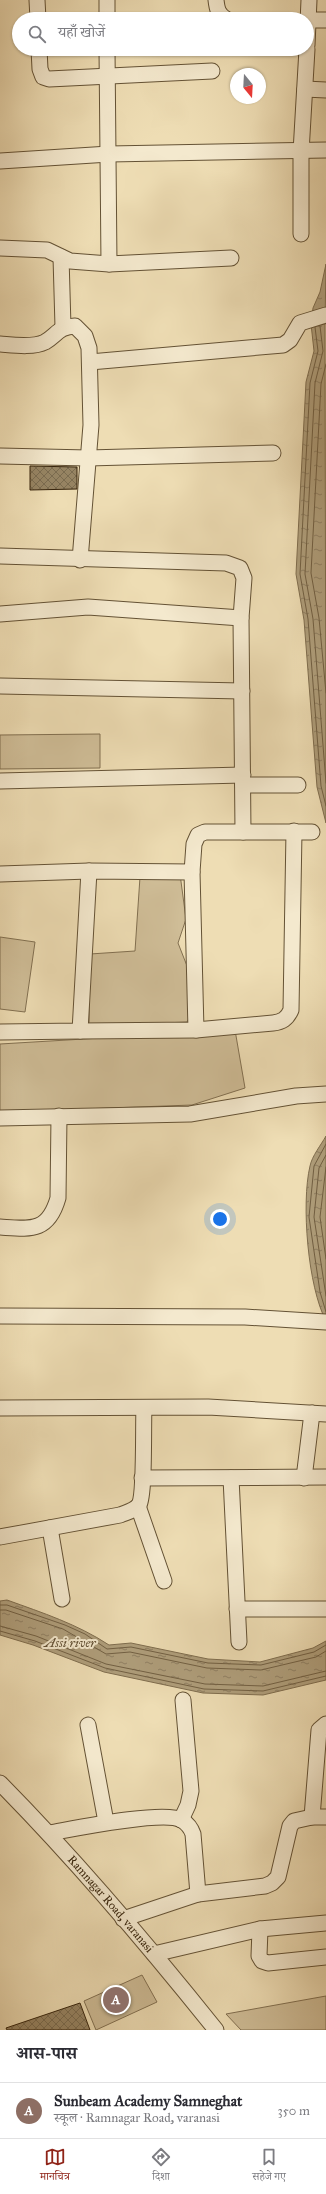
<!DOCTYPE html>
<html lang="hi">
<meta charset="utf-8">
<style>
:root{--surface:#fff;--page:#f7f7f7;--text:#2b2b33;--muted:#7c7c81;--line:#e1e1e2;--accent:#8f2418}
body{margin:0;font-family:"IM FELL Great Primer","Noto Serif Devanagari",serif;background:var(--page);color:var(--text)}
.compass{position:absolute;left:230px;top:68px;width:36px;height:36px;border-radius:50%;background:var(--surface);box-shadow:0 1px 3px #0004;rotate:162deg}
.you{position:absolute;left:220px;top:1219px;width:14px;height:14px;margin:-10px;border:3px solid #fff;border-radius:50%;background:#1a73e8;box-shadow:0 0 0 6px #1a73e833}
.badge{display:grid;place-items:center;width:26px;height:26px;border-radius:50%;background:var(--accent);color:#fff;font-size:13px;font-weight:700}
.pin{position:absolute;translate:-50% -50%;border:2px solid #fff;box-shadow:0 1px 4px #0006}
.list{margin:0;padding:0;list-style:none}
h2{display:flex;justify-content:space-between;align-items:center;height:52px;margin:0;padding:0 16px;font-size:17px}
h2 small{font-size:13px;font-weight:400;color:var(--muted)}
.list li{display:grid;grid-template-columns:26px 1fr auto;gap:12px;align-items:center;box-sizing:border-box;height:56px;padding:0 16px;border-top:1px solid var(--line)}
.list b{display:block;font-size:15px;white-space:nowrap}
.list p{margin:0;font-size:13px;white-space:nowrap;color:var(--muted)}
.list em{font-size:13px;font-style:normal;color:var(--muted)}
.icon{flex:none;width:22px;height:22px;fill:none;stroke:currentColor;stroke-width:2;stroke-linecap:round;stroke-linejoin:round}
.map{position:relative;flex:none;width:326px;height:2030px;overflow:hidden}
.search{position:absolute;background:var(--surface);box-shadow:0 1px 3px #0004;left:12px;right:12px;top:12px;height:44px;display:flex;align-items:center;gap:10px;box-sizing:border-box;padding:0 14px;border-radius:22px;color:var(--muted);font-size:15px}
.sheet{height:108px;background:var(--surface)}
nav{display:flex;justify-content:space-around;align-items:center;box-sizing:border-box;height:56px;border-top:1px solid var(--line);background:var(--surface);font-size:11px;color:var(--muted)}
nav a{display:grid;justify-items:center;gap:2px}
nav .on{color:var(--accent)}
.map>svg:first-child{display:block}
.green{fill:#cfbd97;stroke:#827051}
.water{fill:url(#water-ripples);stroke:#7f6d4e}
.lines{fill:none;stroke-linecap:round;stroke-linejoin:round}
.shore{stroke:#726043;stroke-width:1}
.building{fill:url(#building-cross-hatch);stroke:#36230b}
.street-casing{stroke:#645235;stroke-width:17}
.street{stroke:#f4e9ce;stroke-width:15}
.labels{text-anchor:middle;stroke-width:4;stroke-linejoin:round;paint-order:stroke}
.street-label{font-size:12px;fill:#36230b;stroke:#f4e9ce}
.water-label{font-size:13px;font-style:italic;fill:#604e32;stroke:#f4e9ce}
</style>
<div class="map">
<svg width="326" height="2030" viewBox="0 0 326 2030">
<defs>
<pattern id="water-ripples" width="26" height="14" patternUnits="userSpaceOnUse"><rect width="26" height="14" fill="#af9e7b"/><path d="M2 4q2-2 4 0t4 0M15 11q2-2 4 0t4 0" fill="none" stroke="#8f8063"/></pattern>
<pattern id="building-cross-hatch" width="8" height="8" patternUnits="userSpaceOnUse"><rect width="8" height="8" fill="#968463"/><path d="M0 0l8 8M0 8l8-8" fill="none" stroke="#7b6c50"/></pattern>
</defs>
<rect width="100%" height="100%" fill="#eeddb4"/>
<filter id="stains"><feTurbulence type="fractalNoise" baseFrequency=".005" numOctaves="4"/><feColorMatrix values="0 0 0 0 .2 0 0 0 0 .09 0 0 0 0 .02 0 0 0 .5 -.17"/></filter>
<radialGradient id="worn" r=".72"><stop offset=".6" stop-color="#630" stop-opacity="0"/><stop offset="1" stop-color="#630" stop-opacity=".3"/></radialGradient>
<path class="green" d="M100 734V768L0 769V735Z
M180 874 186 919 178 943 200 999 187 1022 89 1026 90 954 135 951 140 877Z
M0 937 35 942 25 1012 0 1009Z
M235 1030 245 1088 192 1105 0 1112V1044Z
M142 1975 157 2002 96 2030 84 2001Z
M326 1996V2030H241L226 2014Z"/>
<path class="water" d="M326 264 325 326 326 823 317 787 304 620 296 574 306 382 314 351 311 324 313 308 320 292Z
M326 1136V1321C308 1287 301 1204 310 1166 312 1156 321 1145 326 1136Z
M7 1600C43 1613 77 1624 109 1645L131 1643 208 1659 260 1662 313 1648 326 1641V1680L263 1695 203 1693 104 1672 33 1645 0 1635V1601Z"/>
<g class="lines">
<path class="shore" d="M320 326 323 351 315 383 305 574 313 619 326 783
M315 327 318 351 310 383 300 574 308 619 321 786 326 806
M326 364 321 384 311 573 319 618 326 693
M326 1144 314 1166 309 1217 320 1292 326 1312
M326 1155 319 1168 314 1217 326 1296
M326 1167 320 1217 326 1259
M0 1605H7L65 1625 85 1634 107 1649 131 1647 208 1663 261 1665 314 1652 326 1645
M0 1610H6L63 1629 106 1654 130 1652 207 1668 261 1670 316 1657 326 1651
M0 1626 36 1636 106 1664 205 1684 263 1686 326 1671
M0 1631 35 1641 105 1668 204 1689 263 1691 326 1676"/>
</g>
<path class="building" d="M30 466 77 467V489L30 490Z
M80 2003 90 2030H7L6 2028Z"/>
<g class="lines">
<g class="street-casing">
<g id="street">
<path d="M37 0 38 19"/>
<path d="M107 0V19"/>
<path d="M216 0C217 9 218 14 226 19"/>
<path d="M307 20H326"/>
<path d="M307 45 309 0"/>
<path d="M39 49 40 69 43 77 49 79 212 71"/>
<path d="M107 49 109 264"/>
<path d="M305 89 326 90"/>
<path d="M0 161 109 154 326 150"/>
<path d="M301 234V152L307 49"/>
<path d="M0 248 47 250 70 261 109 264 231 258"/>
<path d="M61 257 63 327"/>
<path d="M0 344C13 345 33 348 45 342 58 334 58 327 75 326L85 336 89 348 91 425 80 560"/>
<path d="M90 362 283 345 290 340 300 323 326 315"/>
<path d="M0 456 88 458 273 453"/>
<path d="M0 556 226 563 240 568 244 578 241 618 243 832H205L198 835 194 844 192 872 89 871 0 874"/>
<path d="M0 614 88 607 241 618"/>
<path d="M0 686 242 691"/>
<path d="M0 781 243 775"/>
<path d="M243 785H298"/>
<path d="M243 832H312"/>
<path d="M196 1030 273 1023C282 1022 287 1019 291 1010L294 831"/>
<path d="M80 1031 196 1030 192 872"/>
<path d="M0 1032 80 1031 89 871"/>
<path d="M0 1118 190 1114 296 1096 326 1094"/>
<path d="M0 1227C30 1229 48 1233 58 1198L59 1116"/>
<path d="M0 1316 245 1317 326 1322"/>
<path d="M0 1408 208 1407 326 1414"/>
<path d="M142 1478 326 1477"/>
<path d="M231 1478 239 1642"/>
<path d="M304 1478 312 1413"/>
<path d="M138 1506 164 1581"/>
<path d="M50 1528 62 1599"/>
<path d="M0 1537 120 1515C127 1512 134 1511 139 1505 145 1495 143 1424 144 1408"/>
<path d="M237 1609H326"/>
<path d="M88 1725 106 1822"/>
<path id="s1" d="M0 1783C77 1861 148 1945 216 2030"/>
<path d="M312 1817 319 1730 326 1724"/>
<path d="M181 1820 188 1805 191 1791 183 1700"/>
<path d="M50 1833C73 1829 163 1810 182 1820 188 1824 191 1828 193 1834L198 1894"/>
<path d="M123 1919 198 1894 265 1886 272 1883 278 1877 290 1826 294 1821 312 1817H326"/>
<path d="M260 1929 259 1956 262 1961 268 1963 326 1957"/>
<path d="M154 1954 260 1929 326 1923"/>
</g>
</g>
<use href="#street" class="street"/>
</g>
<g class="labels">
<g class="street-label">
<text dy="4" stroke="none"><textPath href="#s1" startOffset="164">Ramnagar Road, varanasi</textPath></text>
</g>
<g class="water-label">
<text x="70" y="1647">Assi river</text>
</g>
</g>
<rect width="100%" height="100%" filter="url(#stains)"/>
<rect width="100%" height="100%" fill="url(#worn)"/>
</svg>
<svg class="compass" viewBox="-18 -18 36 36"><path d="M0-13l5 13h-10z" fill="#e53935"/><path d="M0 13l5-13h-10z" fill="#7c7c81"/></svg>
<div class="you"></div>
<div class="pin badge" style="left:116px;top:2000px;background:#8d6e63">A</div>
<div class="search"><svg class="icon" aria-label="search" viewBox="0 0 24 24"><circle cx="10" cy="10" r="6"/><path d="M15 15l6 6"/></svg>यहाँ खोजें</div>
</div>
<section class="sheet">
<h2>आस-पास<small></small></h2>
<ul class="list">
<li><span class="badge" style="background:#8d6e63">A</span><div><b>Sunbeam Academy Samneghat</b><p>स्कूल · Ramnagar Road, varanasi</p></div><em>350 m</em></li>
</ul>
</section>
<nav>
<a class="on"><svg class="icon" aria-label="map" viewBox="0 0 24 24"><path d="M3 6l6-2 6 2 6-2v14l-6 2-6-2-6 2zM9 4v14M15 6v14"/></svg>मानचित्र</a>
<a><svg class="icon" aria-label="directions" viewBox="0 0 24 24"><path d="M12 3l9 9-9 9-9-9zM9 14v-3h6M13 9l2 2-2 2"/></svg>दिशा</a>
<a><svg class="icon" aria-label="saved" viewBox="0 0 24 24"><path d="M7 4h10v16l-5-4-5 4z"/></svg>सहेजे गए</a>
</nav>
